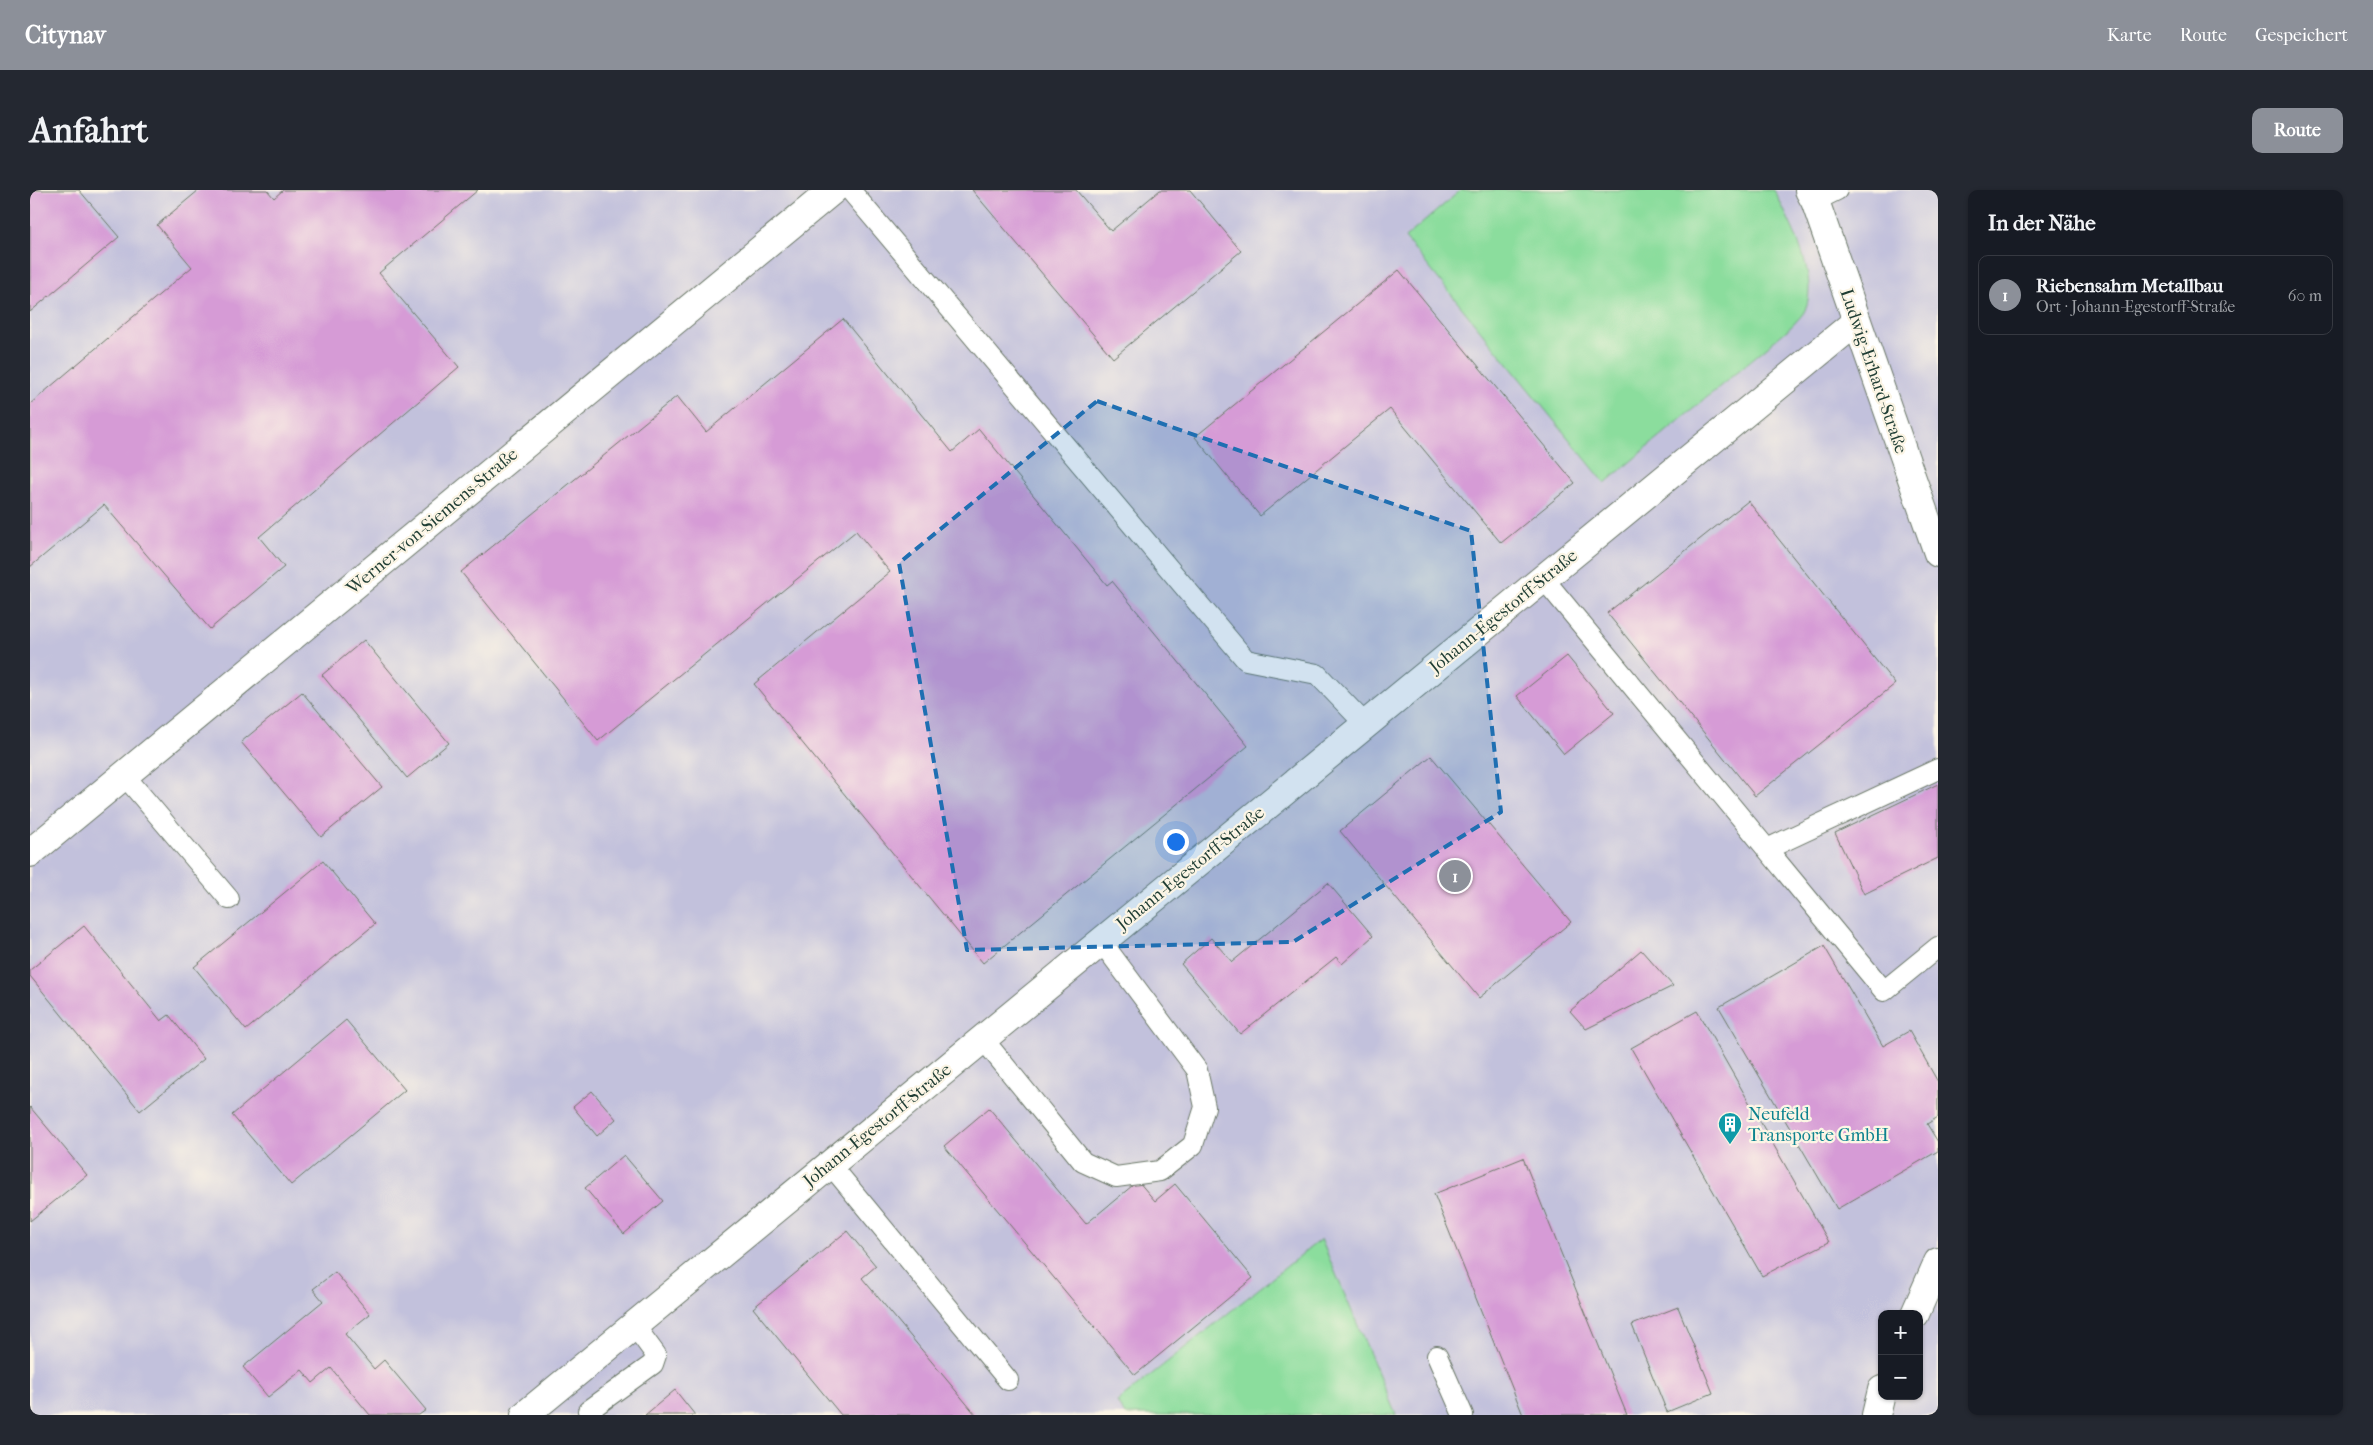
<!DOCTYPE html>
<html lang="de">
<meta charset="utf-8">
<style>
:root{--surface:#171b24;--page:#242831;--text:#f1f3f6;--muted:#9ea1a6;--line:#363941;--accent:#8c9099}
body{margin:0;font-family:"IM FELL French Canon",serif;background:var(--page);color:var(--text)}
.controls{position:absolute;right:15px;bottom:15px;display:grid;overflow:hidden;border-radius:10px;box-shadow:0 1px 4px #0004}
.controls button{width:45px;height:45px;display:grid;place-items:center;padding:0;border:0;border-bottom:1px solid var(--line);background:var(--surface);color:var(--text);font:25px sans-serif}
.you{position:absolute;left:1145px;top:651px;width:18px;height:18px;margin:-12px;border:4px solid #fff;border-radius:50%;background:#1a73e8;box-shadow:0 0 0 8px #1a73e833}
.badge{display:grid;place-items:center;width:32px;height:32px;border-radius:50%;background:var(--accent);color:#fff;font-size:16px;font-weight:700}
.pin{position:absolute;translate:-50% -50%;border:2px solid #fff;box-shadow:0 1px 5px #0006}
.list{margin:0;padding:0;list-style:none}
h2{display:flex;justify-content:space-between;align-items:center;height:65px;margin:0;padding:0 20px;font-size:21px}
h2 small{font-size:16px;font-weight:400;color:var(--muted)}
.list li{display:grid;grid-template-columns:32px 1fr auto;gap:15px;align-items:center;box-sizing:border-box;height:80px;margin:0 10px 10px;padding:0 10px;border:1px solid var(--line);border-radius:10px}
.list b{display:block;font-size:19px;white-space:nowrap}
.list p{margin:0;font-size:16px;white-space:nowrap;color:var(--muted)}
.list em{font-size:16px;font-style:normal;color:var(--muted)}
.map{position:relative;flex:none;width:1908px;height:1225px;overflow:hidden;border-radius:10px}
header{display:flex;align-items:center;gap:30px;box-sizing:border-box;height:70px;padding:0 25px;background:var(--accent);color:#fff}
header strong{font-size:24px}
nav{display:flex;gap:28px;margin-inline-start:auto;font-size:18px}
.intro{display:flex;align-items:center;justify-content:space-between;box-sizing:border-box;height:120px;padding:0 30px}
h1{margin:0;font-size:35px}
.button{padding:12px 22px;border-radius:10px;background:var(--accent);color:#fff;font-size:18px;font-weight:700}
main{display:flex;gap:30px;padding:0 30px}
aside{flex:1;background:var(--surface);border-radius:10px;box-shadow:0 1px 4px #0004}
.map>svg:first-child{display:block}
.industrial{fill:#c2c1dc;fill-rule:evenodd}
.green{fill:#8bdd9d;stroke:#558d68}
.building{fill:#d69bd6}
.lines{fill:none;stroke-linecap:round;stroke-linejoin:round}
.service-casing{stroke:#6a7767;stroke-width:22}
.minor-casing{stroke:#6a7767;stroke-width:30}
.service{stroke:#fff;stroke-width:20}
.minor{stroke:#fff;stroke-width:28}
.marked{fill:#1f6fb2;fill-opacity:0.2;stroke:#1f6fb2;stroke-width:4;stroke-dasharray:10 6;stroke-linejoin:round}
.labels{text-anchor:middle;stroke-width:4.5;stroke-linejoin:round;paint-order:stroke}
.street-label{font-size:18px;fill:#1f3d34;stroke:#fcf5e5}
.culture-label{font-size:18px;fill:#0d838f;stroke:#fcf5e5;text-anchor:start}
</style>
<header>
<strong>Citynav</strong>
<nav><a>Karte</a><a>Route</a><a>Gespeichert</a></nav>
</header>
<div class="intro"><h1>Anfahrt</h1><a class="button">Route</a></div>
<main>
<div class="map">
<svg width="1908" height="1225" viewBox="0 0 1908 1225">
<rect width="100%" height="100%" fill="#fcf5e5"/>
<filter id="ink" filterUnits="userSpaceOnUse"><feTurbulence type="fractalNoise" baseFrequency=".02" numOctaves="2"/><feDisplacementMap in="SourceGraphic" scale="10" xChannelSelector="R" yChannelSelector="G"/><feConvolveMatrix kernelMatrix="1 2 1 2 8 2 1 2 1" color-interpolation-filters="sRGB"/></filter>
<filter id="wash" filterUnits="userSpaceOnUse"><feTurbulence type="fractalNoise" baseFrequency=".0096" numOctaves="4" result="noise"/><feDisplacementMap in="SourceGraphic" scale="20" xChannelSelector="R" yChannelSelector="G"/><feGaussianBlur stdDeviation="1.12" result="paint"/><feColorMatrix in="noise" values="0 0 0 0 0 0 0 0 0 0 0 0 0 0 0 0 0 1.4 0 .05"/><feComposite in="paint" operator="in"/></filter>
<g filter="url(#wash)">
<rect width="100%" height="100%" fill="#f6e2c6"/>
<path class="industrial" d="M0 0H1908V1225H0ZM1852 1124H1889V1206H1852Z"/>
<path class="green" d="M1431 0H1744C1759 31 1790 85 1775 120 1773 125 1767 130 1763 135L1575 293 1375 48Z
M1291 1049 1366 1225H1095L1087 1212Z"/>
<g id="blocks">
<path class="building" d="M0 0H49L89 47 0 122Z
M169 0H237L244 8 253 0H448L349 83 429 177 229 347 254 377 180 439 74 315 0 377V214L162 77 127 35Z
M942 0H1046L1081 41 1130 0H1160L1211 61 1083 168Z
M1369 80 1545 293 1471 353 1360 219 1230 326 1165 247Z
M813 129 922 262 949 239 1077 395 1082 391 1218 556 953 773 724 494 860 382 826 341 568 551 431 382 647 206 676 242Z
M1718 311 1865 494 1725 606 1577 423Z
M334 450 419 553 377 588 292 485Z
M1537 466 1584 523 1534 564 1487 506Z
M272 502 352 597 291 647 211 552Z
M1401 566 1541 732 1449 808 1310 641Z
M1908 594V668L1834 704 1805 643Z
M293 671 345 734 216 840 164 777Z
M1298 693 1343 746 1312 774 1306 767 1210 844 1151 774 1181 748 1202 772Z
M54 736 131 831 139 825 174 869 110 921 0 786V780Z
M1794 756 1853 856 1879 841 1908 892V927L1897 934 1908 952V961L1807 1019 1689 817Z
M1611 760 1643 796 1556 839 1540 821Z
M1667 821 1799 1052 1732 1086 1601 858Z
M316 830 375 900 261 995 202 925Z
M562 901 586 929 567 946 543 917Z
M0 917 57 985 0 1031Z
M959 918 1056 1034 1108 991 1125 1011 1145 994 1223 1088 1105 1185 914 956Z
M594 965 633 1011 594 1044 555 998Z
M1493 968 1529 1058 1597 1225H1493L1404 1004Z
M817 1041 846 1076 832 1088 946 1225H811L723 1118Z
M305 1082 340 1124 315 1144 344 1179 354 1170 396 1220 389 1225H340L301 1178 283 1193 272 1180 238 1207 213 1177 293 1111 283 1099Z
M1648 1117 1683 1203 1637 1222 1602 1135Z
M645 1200 665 1225H615Z"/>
</g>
</g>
<g filter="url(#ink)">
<use href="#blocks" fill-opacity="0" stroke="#6a7767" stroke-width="1"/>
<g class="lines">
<g class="service-casing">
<path id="service" d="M820 0 1216 470 1287 484 1335 534
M1785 11 1807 0
M1513 388 1854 801 1908 757
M94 585 199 709
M1737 659 1908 579
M953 849 1053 972 1086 987 1130 981 1163 955 1175 917 1167 880 1071 751
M800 974 978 1190
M1407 1166 1433 1225
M561 1225 558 1221 623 1174 626 1165 604 1135"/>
</g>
<g class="minor-casing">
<path id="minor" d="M1779 0 1785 11 1908 363
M0 663 803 0
M1885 1124 1908 1072
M495 1225 1827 131
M1846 1225 1852 1200"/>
</g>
<use href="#service" class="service"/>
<use href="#minor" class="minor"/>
</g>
</g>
<path class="marked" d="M1067 211 1441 341 1471 622 1263 752 937 760 869 373Z"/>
<defs>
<g id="building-pin" transform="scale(1.25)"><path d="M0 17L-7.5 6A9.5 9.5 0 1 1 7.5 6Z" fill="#0f9aa8" stroke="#fcf5e5"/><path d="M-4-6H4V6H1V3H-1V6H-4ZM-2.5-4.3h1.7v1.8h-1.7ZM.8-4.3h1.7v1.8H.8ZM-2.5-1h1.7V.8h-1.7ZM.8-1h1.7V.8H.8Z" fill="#fff"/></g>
</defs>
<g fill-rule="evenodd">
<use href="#building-pin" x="1700" y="934"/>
</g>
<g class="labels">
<g class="street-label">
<text transform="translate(1844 181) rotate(71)" y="6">Ludwig-Erhard-Straße</text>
<text transform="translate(402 331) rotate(-40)" y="6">Werner-von-Siemens-Straße</text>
<text transform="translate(1473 421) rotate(-39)" y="6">Johann-Egestorff-Straße</text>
<text transform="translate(1160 678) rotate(-39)" y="6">Johann-Egestorff-Straße</text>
<text transform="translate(847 935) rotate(-39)" y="6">Johann-Egestorff-Straße</text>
</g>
<g class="culture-label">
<text x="1718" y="930">Neufeld<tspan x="1718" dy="21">Transporte GmbH</tspan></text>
</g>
</g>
</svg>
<div class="controls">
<button>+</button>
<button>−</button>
</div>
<div class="you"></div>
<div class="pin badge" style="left:1425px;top:686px">1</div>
</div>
<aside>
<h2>In der Nähe<small></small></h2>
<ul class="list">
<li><span class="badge">1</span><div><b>Riebensahm Metallbau</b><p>Ort · Johann-Egestorff-Straße</p></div><em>60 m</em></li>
</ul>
</aside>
</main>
